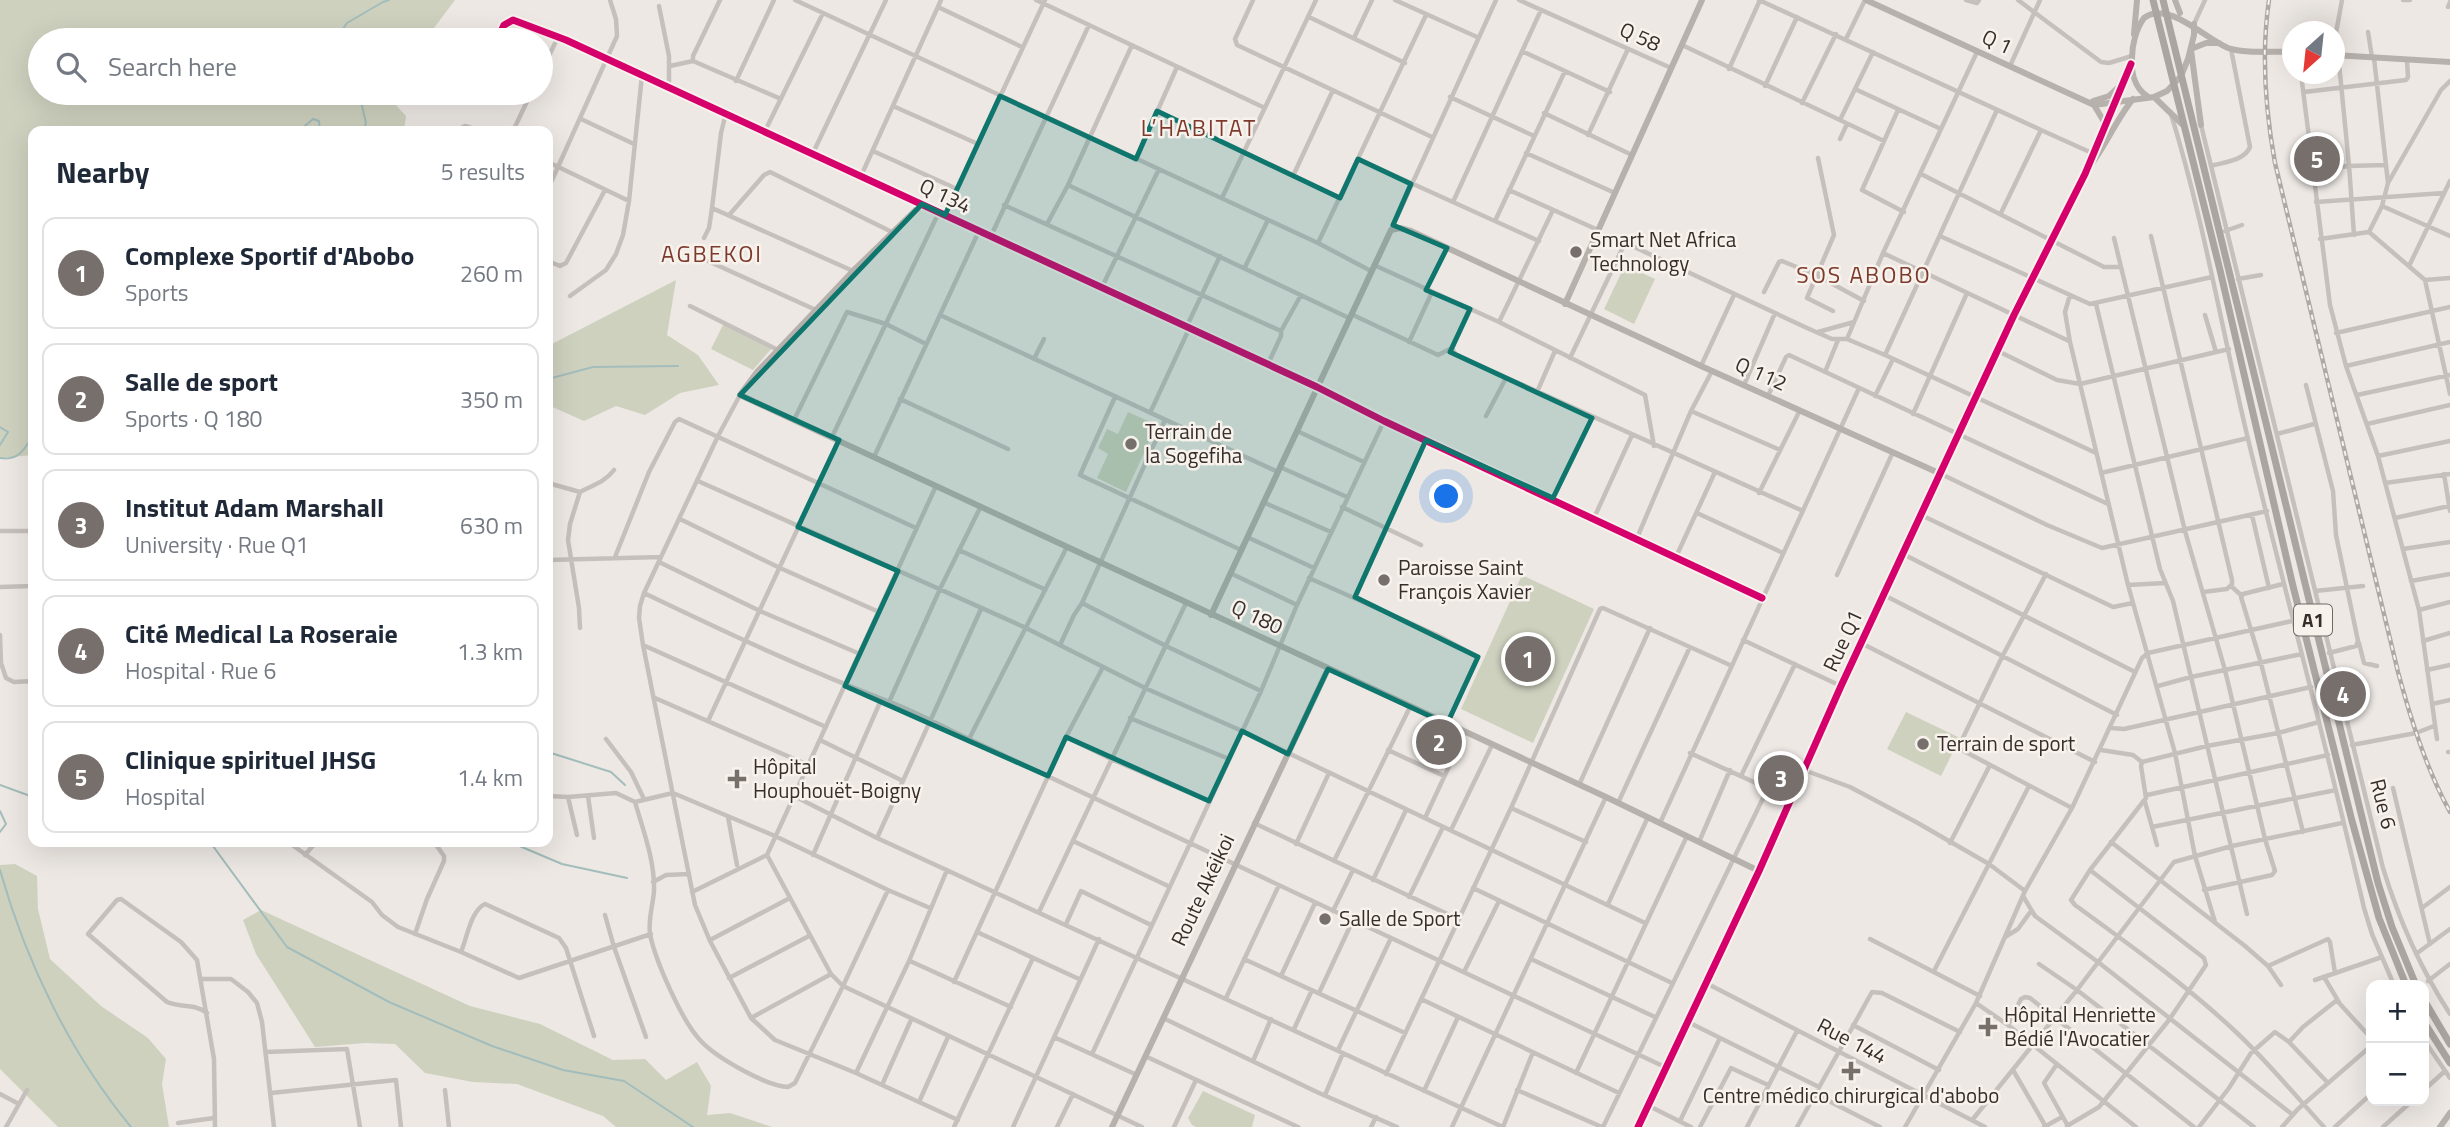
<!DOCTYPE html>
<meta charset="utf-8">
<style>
:root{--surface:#fff;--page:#f2f2f3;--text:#1f2937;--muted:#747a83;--line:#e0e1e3;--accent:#776f6c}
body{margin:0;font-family:"Titillium Web",sans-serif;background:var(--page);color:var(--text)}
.controls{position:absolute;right:21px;bottom:21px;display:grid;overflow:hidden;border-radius:14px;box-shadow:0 7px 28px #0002}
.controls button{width:63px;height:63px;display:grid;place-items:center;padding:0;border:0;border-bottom:2px solid var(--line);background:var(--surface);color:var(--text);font:35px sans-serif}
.compass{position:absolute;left:2282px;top:21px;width:63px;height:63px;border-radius:50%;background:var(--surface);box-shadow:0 7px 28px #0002;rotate:207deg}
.you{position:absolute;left:1447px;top:497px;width:24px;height:24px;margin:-18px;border:5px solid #fff;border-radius:50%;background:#1a73e8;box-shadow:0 0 0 10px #1a73e833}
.badge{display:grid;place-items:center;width:46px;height:46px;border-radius:50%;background:var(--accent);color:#fff;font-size:23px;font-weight:700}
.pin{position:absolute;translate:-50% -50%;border:4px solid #fff;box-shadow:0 2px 7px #0006}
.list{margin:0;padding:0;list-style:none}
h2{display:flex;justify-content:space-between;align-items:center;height:91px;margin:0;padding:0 28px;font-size:30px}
h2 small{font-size:23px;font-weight:400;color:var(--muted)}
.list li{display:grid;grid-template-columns:46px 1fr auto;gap:21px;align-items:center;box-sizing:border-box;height:112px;margin:0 14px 14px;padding:0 14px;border:2px solid var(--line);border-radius:14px}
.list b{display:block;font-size:26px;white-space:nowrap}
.list p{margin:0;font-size:23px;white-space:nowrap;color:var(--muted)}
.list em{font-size:23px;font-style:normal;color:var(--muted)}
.icon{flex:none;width:38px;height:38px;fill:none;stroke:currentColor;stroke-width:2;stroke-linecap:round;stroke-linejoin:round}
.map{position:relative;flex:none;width:2450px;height:1127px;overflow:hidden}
.search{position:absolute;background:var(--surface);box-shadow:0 7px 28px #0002;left:28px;top:28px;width:525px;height:77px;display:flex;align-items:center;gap:18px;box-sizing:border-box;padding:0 24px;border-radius:38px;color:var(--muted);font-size:26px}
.panel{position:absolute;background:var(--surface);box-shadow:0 7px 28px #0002;left:28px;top:126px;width:525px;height:721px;border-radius:14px}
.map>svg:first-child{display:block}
.green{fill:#cfd1bf}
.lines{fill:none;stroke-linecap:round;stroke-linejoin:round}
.stream{stroke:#a2bdbb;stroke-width:2}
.street{stroke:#c6c0bd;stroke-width:4.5}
.secondary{stroke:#b7b1ad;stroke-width:6}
.primary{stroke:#aba5a2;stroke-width:7}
.rail-casing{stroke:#aea9a7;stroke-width:4.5}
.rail{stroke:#f8f2ec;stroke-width:2;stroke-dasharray:5;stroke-linecap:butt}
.cycleway-casing{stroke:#f8f2ec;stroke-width:11}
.cycleway{stroke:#d6006c;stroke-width:7}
.marked{fill:#0f766e;fill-opacity:0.2;stroke:#0f766e;stroke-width:5;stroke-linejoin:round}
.poi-dot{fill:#776f6c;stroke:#f8f2ec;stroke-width:2.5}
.labels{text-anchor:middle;stroke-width:5;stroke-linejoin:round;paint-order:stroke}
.shield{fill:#f8f2ec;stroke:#716965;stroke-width:2}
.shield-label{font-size:19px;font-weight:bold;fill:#372e2b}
.street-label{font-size:21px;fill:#372e2b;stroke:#f8f2ec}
.poi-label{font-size:21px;fill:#372e2b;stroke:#f8f2ec;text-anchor:start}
.neighbourhood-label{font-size:23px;letter-spacing:2px;fill:#7d3a2c;stroke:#f8f2ec}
</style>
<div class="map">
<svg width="2450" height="1127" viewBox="0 0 2450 1127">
<rect width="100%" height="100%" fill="#ede8e4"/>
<path class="green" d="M0 0H455L425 40H40V93H385L406 116 404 131H33V455L0 458Z
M1625 265 1655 279 1634 324 1604 309Z
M676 280 667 335 698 355 719 385 680 393 645 415 616 406 584 421 548 405V346Z
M724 323 772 348 753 370 711 349Z
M1128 412 1157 425 1126 492 1097 478 1108 454 1098 448 1107 429 1118 434Z
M1522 575 1594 609 1533 743 1461 709Z
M1906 712 1960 738 1941 776 1887 749Z
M15 864 37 876 38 909 50 959 101 1006 148 1038 166 1059 162 1084 169 1127H58L0 1069V865Z
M261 910 470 1006 540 1024 613 1060 645 1059 666 1080 697 1062 711 1086 707 1115 730 1113 772 1127H616L603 1116 517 1084 473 1082 425 1073 395 1044 365 1043 315 1047 256 954 243 920Z
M1203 1091 1255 1115 1252 1127H1196L1192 1125 1188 1118Z"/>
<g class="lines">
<path class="stream" d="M335 40 347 23 383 2 389 0
M359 93 366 123 363 131
M299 131 313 119 319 121 320 131
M548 379 593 367 678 366
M0 427 8 432 0 445
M0 458C19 461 24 450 33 435
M548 752 611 772 625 785
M0 785 33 797
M0 811 6 824 0 832
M210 842 287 947 389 1002 492 1046 563 1070 624 1081 693 1127
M510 842 562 864 627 878
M0 870C26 962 70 1053 131 1127"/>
<path class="street" d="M720 0 693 56V61L781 99
M795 0 1318 243 1371 271
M1036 0 1265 108
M1253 0 1235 39 1237 45 1432 137
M1395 0 1477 37
M1519 0 1671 68
M1759 0 2041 130 2001 213
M1966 0 1977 3 1979 0
M2018 0 2101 62 2109 63 2132 56
M2342 0 2336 33 2349 165 2354 235
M2403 0H2410
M659 6 669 56V87
M938 7 1022 47
M2448 7 2450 2
M1309 17 1405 63
M2194 24 2205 0
M2368 32 2372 57
M1354 38 1372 0
M1846 39 1865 0
M497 40 507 22 518 21 607 58 922 204
M1682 45 1884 141
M1522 51 1610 92
M2374 58 2388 183 2382 206
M670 66 693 61
M2010 66 2040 0
M1729 69 1760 0
M541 72 558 37
M2301 74 2330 305 2346 366 2378 456 2419 610 2437 739
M736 81 774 0
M1765 86 1797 17
M1855 89 1941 129
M2304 92 2406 80 2408 77 2407 60
M1450 97 1534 136
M1802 103 1836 34
M893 106 978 144
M1898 110 1862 190 1904 212
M1157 111 1340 198
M726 113 721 133 712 208 853 271
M1544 113 1632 155
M2171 114C2204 221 2222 331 2248 439 2286 596 2328 751 2364 908L2372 934 2394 985
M581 119 634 144
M1840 120 1873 52
M2201 125 2383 868C2399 920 2420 968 2450 1014
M2041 130 2092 153
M455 131 465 126 480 131
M513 131 531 93
M765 131 823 13
M1588 135 1628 49
M1840 139 1847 124
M873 151 957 189
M813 153 886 0
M1526 153 1615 193
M1818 158 1834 235 1807 298 1833 311
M1136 159 1177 67
M1358 159 1539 241
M548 162 629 201
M2211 166C2224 162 2244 161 2250 147L2231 49
M2312 167 2385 165
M1921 174 2104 267H2121
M861 176 941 0
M1293 176 1333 90
M2388 183 2441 90 2450 81
M1068 185 1349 318
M548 189 617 36 616 19 610 0
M1509 190 1598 230
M1222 198 1316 0
M1453 202 1541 10
M2316 202 2444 193
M1004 205 1281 331
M730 214 764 175 770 172 892 232
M945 215 1045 0
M1495 221 1565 71
M1047 224 1068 185 1132 45
M1391 230 1496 0
M2225 231 2242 225
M2369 232 2425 280 2450 394
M991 236 1089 25
M1940 236 2090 304 2212 277
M2151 236 2232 580V584L2227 589 2203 592
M704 238 709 228 712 208
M2114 238 2185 531 2225 670 2265 839 2275 871 2272 875 2204 890
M2320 239 2369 232 2382 206 2450 236
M1318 243 1426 15
M1883 253 2069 341
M548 261 560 266 566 263 605 190
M708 261 816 310
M1374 265 1499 322 1645 395 1654 446
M2409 266 2450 181
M1245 267 1268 220
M2238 279 2261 275
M2425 280 2450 278
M1102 287 1159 169
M1426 290 1447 248
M1764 292 1779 262 1782 261 1816 275 1864 301
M2070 295 2065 312 2070 342 2128 585 2175 753 2195 856 2215 922
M570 296 606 270 616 254 623 235 629 201 642 75
M2096 304 2160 569 2173 601 2247 914
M690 306 778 350
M1351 314 1438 355 1452 348 1470 309
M940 315 1278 472
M2205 315 2216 352
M1499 322 1553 210
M1186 328 1220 256
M1818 332 1854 322
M2336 333 2450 307
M1847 339 1883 253 1977 52
M1409 342 1432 292
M1452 348 1456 355 1803 511
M1998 351 2057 380 2080 384 2229 349
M1885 355 1997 110
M1570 358 1624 245 1628 244 1807 328 1832 339H1847L1885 355 2096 453
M1034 359 1044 339
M1268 364 1281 336V331L1301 295
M1701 366 1734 295
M2346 366 2450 342
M1825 372 1838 340
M1744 385 1775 313
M2306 385 2333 491 2336 535 2358 641 2356 646 2329 653
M1317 387 1384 421 1762 598
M1537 392 1555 351
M740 395 718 436 644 593 640 606 639 618 643 645 695 905 710 941 751 1018 775 1040 856 1073 958 1120
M2357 395 2450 375
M1768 396 1786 357 1789 355 2108 504
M1875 396 1893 359
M1115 397 1080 475 1241 550
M900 399 1008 449
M1691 411 1780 450
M1150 413 1189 329
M1913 414 1967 293
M1486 416 1506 378
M794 420 847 312 886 324 926 344
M2367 424 2450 405
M1297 431 1364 462
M2277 434 2314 424
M832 437 939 212
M2378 456 2450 441
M874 457 979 231
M1280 467 1347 497
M2101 473 2248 438
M1941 474 2047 525 2102 548 2267 511
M2444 474 2450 511
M698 481 1024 627 1145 688 1242 731 1645 923
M548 483 580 492C593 485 605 482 614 470
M2385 483 2450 474
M580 492 570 524 568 540 579 608 580 628
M1759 493 1800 410
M1553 498 1592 418
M1263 502 1331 532
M1342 507 1421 545
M1697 513 1783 553
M1921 515 2113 607 2133 603
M2252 515 2269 588
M1594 518 1632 435
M2395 518 2449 506
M680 519 780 568 879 612
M0 531H33
M1247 537 1314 568
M1637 538 1691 411 1712 371
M2403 549 2450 542
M959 550 1044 589
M1903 554 2135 672
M615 557 649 472 675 422 679 419 916 528
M1676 557 1715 472
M548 560 661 557
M659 562 760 611 860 654
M1230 573 1297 605
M2046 574 2002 657 1958 748 2072 808
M1837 575 1893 452
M1309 578 1437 635 1478 657 1447 724
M2411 581 2450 574
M2283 584 2243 594 2241 597 2261 663 2303 832
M2128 585 2165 583
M2231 586 2242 596
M0 587 33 586
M2315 591 2363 586
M644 593C725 632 806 670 890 702 917 712 943 727 969 739L1667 1068
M1884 595 2117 715
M1355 597 1426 440
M1082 603 1166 646 1261 691
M2419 610 2450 602
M0 635 1 663 6 678 14 682 33 681
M1743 640 1841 686
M2423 641 2450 633
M1861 643 2095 762
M2359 643 2364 663 2377 666
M643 645 826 727
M1060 645 1074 615 1082 603 1165 420
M2427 670 2450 665
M2158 686 2191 677 2302 654
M655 698 808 765
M889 702 940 589 981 506
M2432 704 2450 700
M1130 718 1229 759
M708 721 839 440
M2319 722 2278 733 2207 746 2142 762 2141 766 2146 798 2090 870 2071 900 2075 905C2130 945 2186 985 2236 1032 2267 1061 2295 1095 2324 1127
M2111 728 2124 729 2311 687
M1066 737 1111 759 1209 801
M606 739 631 772 644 799
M969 739 1067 547
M820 740 903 781
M2352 745 2416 733 2434 726
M1388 750 1444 776
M2101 750 2133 755 2142 762
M2448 752H2450
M1690 753 1791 799
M1804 770 1850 787 1916 822 1989 864 2025 891
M1741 776 1795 664
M1579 785 1650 628
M2393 788 2430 944
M2147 795 2328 755
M548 796 568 797 616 793 635 802 673 793 775 836 888 890 930 908
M588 796 594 838
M794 796 877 838 1503 1127
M568 797 577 835
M635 802C643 830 655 861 654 891 653 905 648 919 650 934 655 960 682 1021 700 1040 715 1057 766 1086 788 1087L795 1083 843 986 888 890
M2145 802 2157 845
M1618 803 1690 647
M1511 808 1586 842
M728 817 737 865
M1425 818 1465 732
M1254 823 1458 919
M1660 823 1859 388
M2152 827 2336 790
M1451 830 1492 745
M877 838 981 609
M1073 841 1168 886
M288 842 372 902 382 915 398 927 461 952 519 978 651 934
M1699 842 1730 770
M2111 842 2245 946 2268 966 2281 985
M1950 843 1990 765
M1296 844 1329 773
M305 855 316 842
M767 855 831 974 843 986 1142 1127
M813 855 881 700
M1334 861 1410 707
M1373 880 1406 810
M653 882 666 875 689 874
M1473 888 1672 983
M692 892 767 855 936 486
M2023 896 2035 916 2098 962 2293 1115
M1409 897 1443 827
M1608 904 1648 817
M2422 908 2450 887
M1333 911 1353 870
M1039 912 1186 603
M605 915 614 947 646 1037
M1066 924 1081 891 1151 925
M977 932 1079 979
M415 934 427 899 444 861V856L434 842
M2005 937 2018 929 2031 911
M1870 939 1980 996
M710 940 790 898
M461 952C467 938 471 910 485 904L559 938 566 948 594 1036
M2416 954 2450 929
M1244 959 1405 1033
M1531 959 1655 1017
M910 961 1011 1007
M2039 964 2077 990 2254 1127
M2268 966 2328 939 2330 942 2335 973
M1934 971 2029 786
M1464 972 1499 901
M1281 976 1315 903
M2324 977 2340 1004 2371 1038
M729 978 809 936
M201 979H231L248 992 257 1003 262 1022 274 1127
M2315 980 2382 957
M2428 981 2450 964
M954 982 1066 737 1103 667
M1706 983 1985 1127
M1319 993 1353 920
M1226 998 1279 885
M1421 999 1619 1093
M1976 1003 2008 1025 2136 1127
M207 1013C194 1003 181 1008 167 1002L88 934 117 900 121 899 181 942 197 960 214 1059 215 1127
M751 1018 831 974
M1163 1018 1319 1093 1397 1127
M1688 1022 1819 1087
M1853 1025 1939 1070
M2008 1025 2021 999 2025 997 2030 998 2194 1127
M1294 1029 1312 990
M1054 1037 1137 1075
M2424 1040 2450 1078
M2289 1042 2303 1027 2337 1000
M1338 1050 1391 938
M266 1052 347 1049 360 1127
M1092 1054 1261 691 1297 605 1384 421
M1145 1056 1298 1127
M1253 1061 1271 1019
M2057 1064 2044 1083 2068 1126
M2013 1070 2046 1127
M856 1073 909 961 947 870
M1576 1073 1687 836
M1386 1074 1511 808 1600 609 1603 608 1730 665
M882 1085 911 1020
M445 1090 449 1127
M1517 1090 1602 1127
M2424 1090 2445 1071
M1424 1091 1458 1017
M271 1093 396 1080 401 1127
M0 1094 19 1104
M1815 1094 1880 1127
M1325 1095 1343 1053
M919 1102 948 1037
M1649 1106 1691 1127
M1973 1119 2077 990 2174 862 2232 846 2342 823
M1680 1121 1720 1038
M178 1123 214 1118
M2067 1126 2099 1107 2169 1020 2206 965 2204 958 2090 870
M6 1127 27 1090
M954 1127 1033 958
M1013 1127 1099 939
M1057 1127 1073 1094
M1174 1127 1196 1080
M1371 1127 1376 1117
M1452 1127 1606 797
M1503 1127 1533 1052
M1603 1127 1768 788
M1700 1127 1731 1068 1768 1085
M1747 1127 1797 1031
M1797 1127 1872 992 1882 993 1960 1032
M1905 1127 1976 1003 2025 891 2072 808 2142 658 2148 653 2292 621
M2044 1127 2062 1117
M2199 1127 2229 1088 2251 1053 2275 1032 2289 1042 2328 1083
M2282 1127 2298 1109 2371 1046
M2335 1127 2371 1094
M2383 1127 2412 1101"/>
<path class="secondary" d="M1866 0 2094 105 2154 97 2167 91 2181 76 2188 59 2194 35V24
M2175 0 2180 13
M2134 34 2137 0
M2191 49 2206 43H2219
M2191 50 2201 125
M2334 55 2450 62
M2147 96C2135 88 2131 73 2132 58 2132 45 2136 29 2144 18 2168 0 2204 38 2228 48 2244 54 2275 51 2292 52
M2154 97 2183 125
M2093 101 2109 96 2122 84
M2094 105 2106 125
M2087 170C2105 148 2115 121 2133 99
M1565 304 1702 0
M1317 387 922 204 853 271 757 372 740 395 1606 797 1759 871
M1211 615 1391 230 1400 228 1411 231 1701 366 1941 474
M1112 1127 1328 669
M1638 1127 1759 871 1841 686 2014 315 2085 174 2131 64
M2440 1127 2450 1113"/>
<path class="primary" d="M2153 0 2220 270 2292 582 2352 821 2379 918 2406 985
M2163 0 2378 883 2392 927 2416 985
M2424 1000 2450 1044
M2424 1022 2450 1063"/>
<g class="rail-casing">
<path id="rail" d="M2269 0C2261 55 2265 108 2275 163L2398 672C2411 720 2426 768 2450 812"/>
</g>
<use href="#rail" class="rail"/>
<g class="cycleway-casing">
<path id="cycleway" d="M497 40 504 25 513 20 566 40 1317 387 1384 421 1762 598
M1638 1127 1759 871 1841 686 2014 315 2085 174 2131 64"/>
</g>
<use href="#cycleway" class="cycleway"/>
</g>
<path class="marked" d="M1000 96 1136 159 1157 111 1340 198 1358 159 1411 184 1393 225 1447 248 1426 290 1470 309 1450 352 1592 418 1553 498 1426 440 1355 597 1478 657 1447 724 1328 669 1288 754 1242 731 1209 801 1066 737 1048 776 845 686 898 571 798 527 839 440 740 395 922 204 945 215Z"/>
<g class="poi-dot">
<circle cx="1576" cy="252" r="7"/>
<circle cx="1131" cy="444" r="7"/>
<circle cx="1384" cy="580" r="7"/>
<circle cx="1923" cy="744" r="7"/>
<path d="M733.5 768.5h7v7h7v7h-7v7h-7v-7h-7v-7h7z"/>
<circle cx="1325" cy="919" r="7"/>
<path d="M1984.5 1016.5h7v7h7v7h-7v7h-7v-7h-7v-7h7z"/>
<path d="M1847.5 1060.5h7v7h7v7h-7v7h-7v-7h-7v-7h7z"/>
</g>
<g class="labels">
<rect class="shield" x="2294" y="604.5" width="38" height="31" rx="5"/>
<g class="shield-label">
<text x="2313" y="627">A1</text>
</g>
<g class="street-label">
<text transform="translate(1640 37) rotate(24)" y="7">Q 58</text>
<text transform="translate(1997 42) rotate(25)" y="7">Q 1</text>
<text transform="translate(945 196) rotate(25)" y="7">Q 134</text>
<text transform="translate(1761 374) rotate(24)" y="7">Q 112</text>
<text transform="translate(1257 617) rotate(25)" y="7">Q 180</text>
<text transform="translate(1843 641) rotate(-65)" y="7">Rue Q1</text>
<text transform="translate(2383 804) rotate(76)" y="7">Rue 6</text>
<text transform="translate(1203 890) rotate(-65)" y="7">Route Akéikoi</text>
<text transform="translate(1852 1041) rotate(27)" y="7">Rue 144</text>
</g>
<g class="poi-label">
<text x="1590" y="247">Smart Net Africa<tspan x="1590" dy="24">Technology</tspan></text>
<text x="1145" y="439">Terrain de<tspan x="1145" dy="24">la Sogefiha</tspan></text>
<text x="1398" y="575">Paroisse Saint<tspan x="1398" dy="24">François Xavier</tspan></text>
<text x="1937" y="751">Terrain de sport</text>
<text x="753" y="774">Hôpital<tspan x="753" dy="24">Houphouët-Boigny</tspan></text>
<text x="1339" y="926">Salle de Sport</text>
<text x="2004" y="1022">Hôpital Henriette<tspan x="2004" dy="24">Bédié l'Avocatier</tspan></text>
<text x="1851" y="1103" text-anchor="middle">Centre médico chirurgical d'abobo</text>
</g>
<g class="neighbourhood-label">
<text x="1199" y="136">L’HABITAT</text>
<text x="712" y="262">AGBEKOI</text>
<text x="1864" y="283">SOS ABOBO</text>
</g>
</g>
</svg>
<div class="controls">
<button>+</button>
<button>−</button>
</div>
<svg class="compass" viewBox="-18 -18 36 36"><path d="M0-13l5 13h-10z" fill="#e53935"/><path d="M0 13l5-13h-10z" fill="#747a83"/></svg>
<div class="you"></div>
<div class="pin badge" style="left:1528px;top:659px">1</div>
<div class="pin badge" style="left:1439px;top:742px">2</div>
<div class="pin badge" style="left:1781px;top:778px">3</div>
<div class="pin badge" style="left:2343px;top:694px">4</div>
<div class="pin badge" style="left:2317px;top:159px">5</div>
<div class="search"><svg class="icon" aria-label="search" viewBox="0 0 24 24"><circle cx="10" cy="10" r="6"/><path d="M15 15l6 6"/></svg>Search here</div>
<section class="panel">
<h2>Nearby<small>5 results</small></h2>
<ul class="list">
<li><span class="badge">1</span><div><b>Complexe Sportif d'Abobo</b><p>Sports</p></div><em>260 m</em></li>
<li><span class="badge">2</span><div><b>Salle de sport</b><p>Sports · Q 180</p></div><em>350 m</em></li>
<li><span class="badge">3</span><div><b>Institut Adam Marshall</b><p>University · Rue Q1</p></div><em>630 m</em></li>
<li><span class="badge">4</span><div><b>Cité Medical La Roseraie</b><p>Hospital · Rue 6</p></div><em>1.3 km</em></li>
<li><span class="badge">5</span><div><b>Clinique spirituel JHSG</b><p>Hospital</p></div><em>1.4 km</em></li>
</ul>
</section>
</div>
